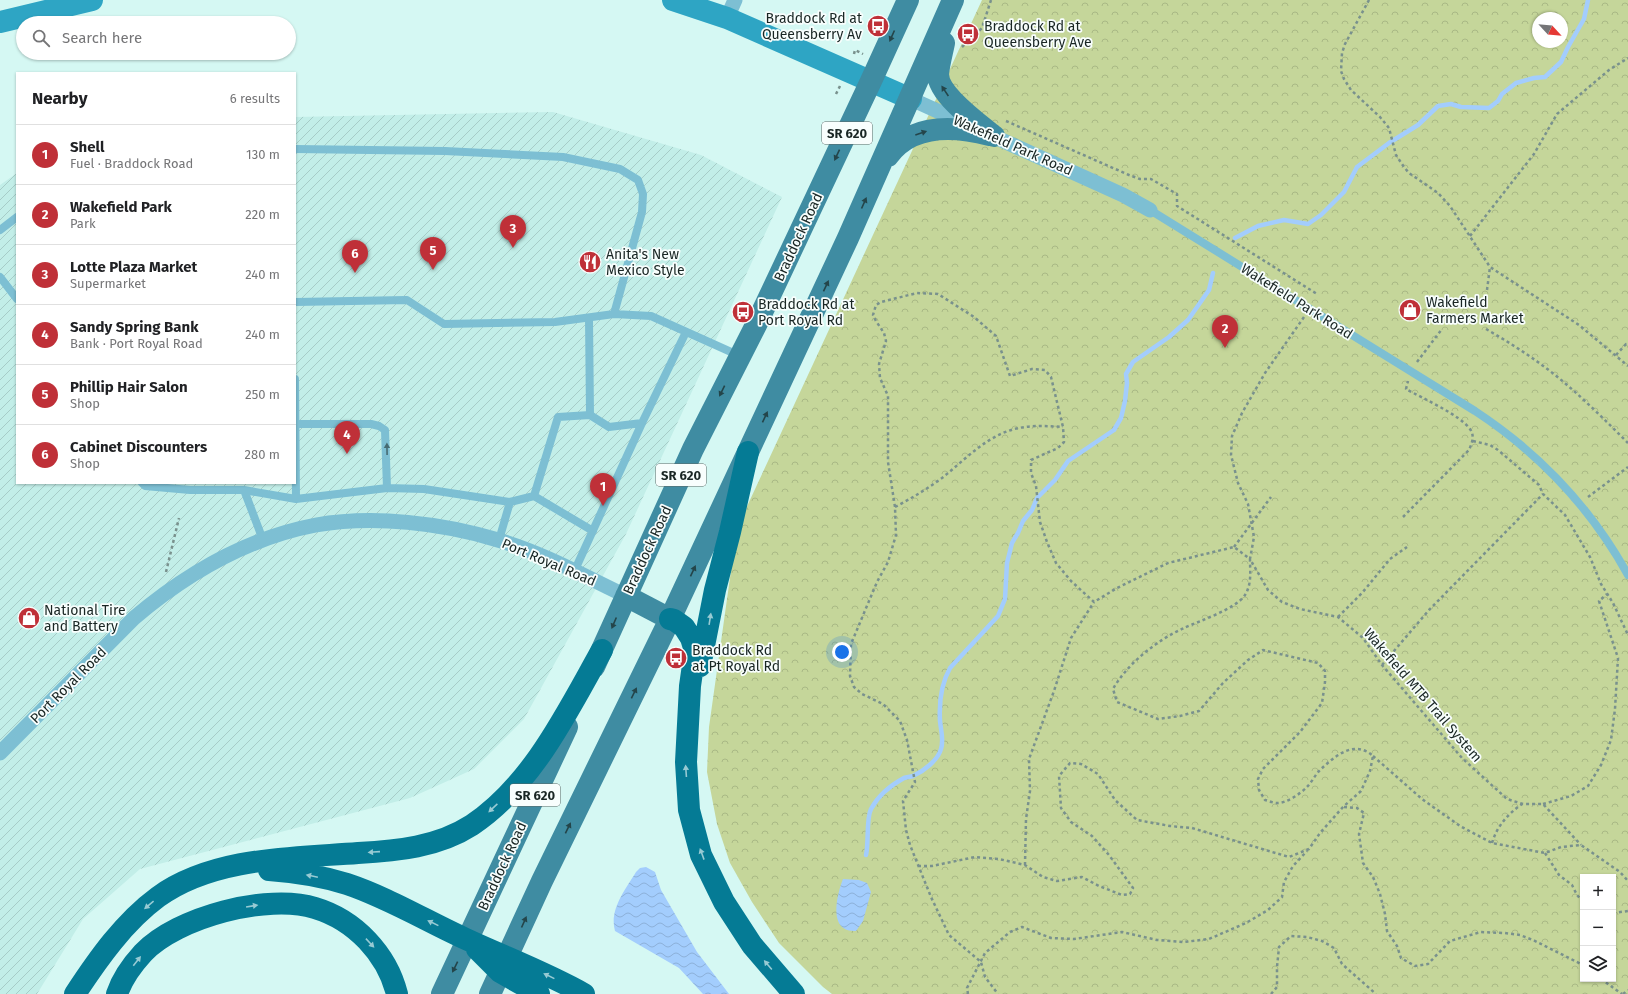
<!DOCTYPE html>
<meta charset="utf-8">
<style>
:root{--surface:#fff;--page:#f6f6f6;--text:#202124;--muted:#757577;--line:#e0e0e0;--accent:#bf3038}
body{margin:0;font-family:"Fira Sans",sans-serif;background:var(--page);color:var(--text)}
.controls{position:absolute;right:12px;bottom:12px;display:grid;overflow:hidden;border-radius:0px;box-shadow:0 1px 3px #0004}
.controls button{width:36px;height:36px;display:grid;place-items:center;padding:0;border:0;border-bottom:1px solid var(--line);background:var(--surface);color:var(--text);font:20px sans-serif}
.compass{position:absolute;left:1532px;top:12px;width:36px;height:36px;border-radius:50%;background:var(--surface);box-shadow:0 1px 3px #0004;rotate:116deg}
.you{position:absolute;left:842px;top:652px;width:14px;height:14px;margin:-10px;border:3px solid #fff;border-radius:50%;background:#1a73e8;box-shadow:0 0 0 6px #1a73e833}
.badge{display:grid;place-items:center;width:26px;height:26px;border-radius:50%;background:var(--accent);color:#fff;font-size:13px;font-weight:700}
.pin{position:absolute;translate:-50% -33px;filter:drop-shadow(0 1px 2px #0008)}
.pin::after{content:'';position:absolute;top:21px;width:14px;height:12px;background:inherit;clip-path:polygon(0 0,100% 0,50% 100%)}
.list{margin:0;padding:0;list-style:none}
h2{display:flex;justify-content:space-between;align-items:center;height:52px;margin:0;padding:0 16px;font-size:17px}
h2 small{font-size:13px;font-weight:400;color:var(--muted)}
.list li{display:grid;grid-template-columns:26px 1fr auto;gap:12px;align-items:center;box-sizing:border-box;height:60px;padding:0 16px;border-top:1px solid var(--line)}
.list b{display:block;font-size:15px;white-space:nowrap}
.list p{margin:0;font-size:13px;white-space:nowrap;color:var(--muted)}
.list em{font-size:13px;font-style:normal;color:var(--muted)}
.icon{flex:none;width:22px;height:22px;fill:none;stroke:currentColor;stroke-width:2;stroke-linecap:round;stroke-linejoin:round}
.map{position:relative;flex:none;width:1628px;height:994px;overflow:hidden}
.search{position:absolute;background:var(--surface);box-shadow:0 1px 3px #0004;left:16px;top:16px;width:280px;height:44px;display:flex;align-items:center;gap:10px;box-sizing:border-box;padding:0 14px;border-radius:22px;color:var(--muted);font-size:15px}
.panel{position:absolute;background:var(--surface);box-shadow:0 1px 3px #0004;left:16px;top:72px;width:280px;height:412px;border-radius:0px}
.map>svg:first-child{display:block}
.industrial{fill:url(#industrial-furrows)}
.forest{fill:url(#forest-crowns);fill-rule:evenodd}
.water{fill:url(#water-waves)}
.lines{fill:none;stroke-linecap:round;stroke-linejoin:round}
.stream{stroke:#a3cdfd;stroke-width:4.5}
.path{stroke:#79918d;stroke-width:2.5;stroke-dasharray:3 3;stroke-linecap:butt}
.lane{stroke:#7dbfd3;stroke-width:8}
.street{stroke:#7dbfd3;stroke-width:15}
.secondary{stroke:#2ea5c4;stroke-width:22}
.primary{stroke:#3f8ca2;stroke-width:22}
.highway{stroke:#057b95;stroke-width:22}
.oneway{fill:#24454a}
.oneway2{fill:#466b73}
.oneway3{fill:#97cad3}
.labels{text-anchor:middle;stroke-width:3.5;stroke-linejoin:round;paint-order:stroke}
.shield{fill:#f8fefd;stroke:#5c6765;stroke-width:1}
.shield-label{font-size:13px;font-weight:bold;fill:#192624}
.poi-label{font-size:14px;fill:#192624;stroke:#f8fefd;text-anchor:start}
.street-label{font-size:14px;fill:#192624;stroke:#f8fefd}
</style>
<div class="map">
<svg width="1628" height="994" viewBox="0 0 1628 994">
<defs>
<pattern id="industrial-furrows" width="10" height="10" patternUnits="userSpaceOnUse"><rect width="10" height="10" fill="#c2eee8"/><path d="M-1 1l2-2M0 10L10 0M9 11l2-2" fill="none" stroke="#a6ccc7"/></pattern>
<pattern id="forest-crowns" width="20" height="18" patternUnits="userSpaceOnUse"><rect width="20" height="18" fill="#c5d69a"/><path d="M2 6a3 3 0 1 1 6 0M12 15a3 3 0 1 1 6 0" fill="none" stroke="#a9b885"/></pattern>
<pattern id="water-waves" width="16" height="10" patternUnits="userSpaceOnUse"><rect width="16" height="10" fill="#a3cdfd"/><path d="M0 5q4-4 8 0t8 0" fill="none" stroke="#8cb0d9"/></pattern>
</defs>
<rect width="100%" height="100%" fill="#d5f8f3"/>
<path class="industrial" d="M553 112 701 155 782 197 626 534 524 719 474 769 410 798 140 869 83 919 37 994H0V185L17 173V483H295V117Z"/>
<path class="forest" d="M982 0H1628V994H832L823 987 779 943 752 902 730 863 717 824 707 772 709 727 737 528ZM1538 18H1562V42H1538ZM1583 877H1613V979H1583Z"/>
<path class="water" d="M646 867 655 872 661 890 697 952 729 994H703L679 968 615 931C609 910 625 890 636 872L640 868Z
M843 879 859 880 867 883 871 892 863 921 856 931C827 933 837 894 843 879Z"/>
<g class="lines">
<path class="stream" d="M1235 238 1258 226 1284 220 1308 224 1321 215 1344 192 1357 167 1389 143 1418 125 1438 106 1451 104 1461 107 1489 108 1498 101 1502 94 1516 83 1534 78 1545 77 1561 62 1568 47 1584 19 1588 0
M866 855C869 842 866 819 871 809 878 796 891 785 904 778 907 777 910 777 913 776 924 771 938 760 941 749 944 740 941 731 940 721 939 703 941 684 950 668L998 616 1005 599 1007 563 1012 543 1018 533 1023 521 1032 510 1037 498 1055 480 1068 461 1114 430 1121 418 1125 401 1127 383 1126 374 1133 362 1169 337 1188 320 1209 290 1213 273"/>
<path class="path" d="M1369 0 1345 44 1342 53 1341 71 1344 79 1351 90 1380 117 1389 128 1396 155 1404 167 1409 173 1438 193 1450 206 1490 267 1579 325 1628 366
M962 47 982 28 991 0
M854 54 855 50 863 54
M836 94 840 86
M1006 121 1129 175 1140 179H1151L1177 194V206L1317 294
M1470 236 1534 154 1557 114 1609 70 1628 58
M1487 290 1490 267
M1304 317 1265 373 1242 413 1232 436 1231 455 1238 483 1248 504 1254 537 1250 559 1268 590 1282 602 1300 609 1338 617 1363 638 1382 665 1462 758 1507 799 1523 804H1543L1581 845
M1486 329C1512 344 1537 360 1560 379 1584 399 1606 421 1628 443
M1616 355 1626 344 1628 345
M1417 362 1442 329
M1473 441 1490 445 1498 450 1539 485 1543 494 1565 515 1590 557 1601 584 1613 603 1628 635
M1588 497 1628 467
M895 507C912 498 927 489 942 478 966 459 988 434 1019 428 1034 425 1048 426 1063 427
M1403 517 1469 450C1472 443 1475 436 1470 429 1460 415 1422 398 1406 389L1408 381
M1234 547 1271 497
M166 572 179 518
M1338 617 1362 593 1390 559 1407 547
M1382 665 1429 610 1543 494
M1373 756 1422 799 1460 826 1492 843 1545 853 1561 847 1581 845 1620 872 1628 881
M1543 804 1571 796 1588 786 1601 765 1611 740 1615 709 1618 658 1599 601 1607 594
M1344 807 1357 808 1364 813 1359 834 1363 863 1373 877 1380 894 1385 914 1387 931 1397 946 1401 958 1415 966 1428 964 1450 941 1481 932 1505 933 1520 935 1533 940 1583 965
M1492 843C1497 826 1508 814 1522 804
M1545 853 1559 875 1572 885 1577 895 1583 902
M1025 865 1026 819 1030 791 1029 759 1054 691 1071 638 1094 602
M918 866H932L975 857 999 859 1025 865 1043 877 1057 881 1082 877 1099 886 1122 895 1130 894 1133 888 1109 855 1092 836 1071 822 1061 808 1059 776 1070 763 1081 764 1098 774 1115 800 1137 820 1170 826 1192 828 1289 857 1309 849 1320 833 1343 807 1361 791 1370 771 1373 756C1354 739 1335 756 1320 770 1315 775 1312 782 1307 787 1300 794 1287 803 1277 803 1273 803 1269 801 1265 800L1259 790 1258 779 1263 769 1300 732 1322 703 1325 682V671L1318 663 1263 650 1248 660 1223 683 1199 711 1180 716 1158 719 1117 702 1113 689C1127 664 1157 640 1184 628 1199 621 1236 609 1245 595 1252 584 1250 571 1250 559L1234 547 1168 563 1117 588 1094 602 1071 581 1056 563 1047 542 1040 522 1036 486 1031 473V460L1058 448 1064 442 1063 427 1051 377 1045 370 1032 369 1010 376 996 336 974 317 938 294 917 293 881 302 876 305 873 315 876 321 884 333 886 341 879 364 880 378 888 396V462L895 507 896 535 888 562 877 582 851 644 850 676 854 687 862 694 883 704 900 721 907 740 915 782 903 801 906 830 910 845 931 897 949 935 981 962 985 977 998 994
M1613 913 1628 911
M1601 979 1622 994
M968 994 967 988 985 953 1010 932 1022 927 1051 938 1074 939 1122 932 1157 940 1184 942 1209 939 1246 923 1268 910 1282 897 1284 882 1293 866 1307 851
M1271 994 1277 987V967L1279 947 1291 936 1307 937 1322 941 1334 948 1342 964 1376 994
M1623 994 1628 990"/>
<path class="lane" d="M295 149 445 151 563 157 620 169 638 180 643 194 642 212 614 314
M1150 210 1475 411C1539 453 1591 508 1628 575
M0 230 17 217
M0 277 17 299
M295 302 407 300 444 324 555 322 614 314 651 316 740 356
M589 318 590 415
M295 379 296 499
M296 424H371L379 426 385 430 387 488
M142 483 145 486 190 490H244L296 499 387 488 424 489 510 502 534 496 558 417 590 415 609 427 642 423
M244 490 263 540
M534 496 593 531
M499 540 510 502
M574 572 642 423 686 332"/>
<path class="street" d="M727 18 735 0
M911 99 1123 195 1150 210
M0 753 134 618C186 574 247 538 316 525 374 515 442 523 498 540 543 553 584 576 626 596"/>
<path class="secondary" d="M673 0 727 18 911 99
M0 22 92 0"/>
<path class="primary" d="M944 43C942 53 939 64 938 74 938 95 979 124 994 136
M888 156C912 123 955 126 990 135
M626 596 670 619
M594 667 693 449 756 325 871 81 908 0
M442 994 567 727
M490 994 542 881 670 619 848 238 953 0"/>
<path class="highway" d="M670 619 674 620 684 627 691 638 695 651 690 686 686 762 689 810 701 855 724 902 752 945 794 994
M700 666 715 590 730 532 748 452
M269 870C296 872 322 876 347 884 389 898 428 922 468 940 507 958 547 973 584 994
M477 949 500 972 539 994
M75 994C98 959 124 922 158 897 213 857 293 858 358 853 397 851 438 847 472 825 533 784 567 712 602 650
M117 994C122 979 132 965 143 953 177 917 268 893 315 908 355 920 387 954 397 994"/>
</g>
<defs><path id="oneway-solid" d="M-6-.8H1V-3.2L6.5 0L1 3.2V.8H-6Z"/></defs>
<g class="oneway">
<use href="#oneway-solid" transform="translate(892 36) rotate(114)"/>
<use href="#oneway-solid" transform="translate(945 91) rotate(-124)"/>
<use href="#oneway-solid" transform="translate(921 133) rotate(-19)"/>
<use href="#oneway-solid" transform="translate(837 155) rotate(115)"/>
<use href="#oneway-solid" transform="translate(864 203) rotate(-66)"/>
<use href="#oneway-solid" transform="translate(826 286) rotate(-65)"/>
<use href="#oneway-solid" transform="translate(722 391) rotate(116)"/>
<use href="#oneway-solid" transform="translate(765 417) rotate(-65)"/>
<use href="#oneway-solid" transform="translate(693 571) rotate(-65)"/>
<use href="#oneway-solid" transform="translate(614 623) rotate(113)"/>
<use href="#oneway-solid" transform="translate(634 693) rotate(-64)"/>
<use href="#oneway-solid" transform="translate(568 828) rotate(-64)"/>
<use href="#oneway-solid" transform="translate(524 922) rotate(-66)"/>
<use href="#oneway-solid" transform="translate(455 967) rotate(116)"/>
</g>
<use class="oneway2" href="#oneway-solid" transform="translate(387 449) rotate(-91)"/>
<g class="oneway3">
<use href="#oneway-solid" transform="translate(710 619) rotate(-81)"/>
<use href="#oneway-solid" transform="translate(686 771) rotate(-94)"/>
<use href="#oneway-solid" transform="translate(493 808) rotate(137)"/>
<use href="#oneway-solid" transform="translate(374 852) rotate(176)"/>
<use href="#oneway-solid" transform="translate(702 854) rotate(-110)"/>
<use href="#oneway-solid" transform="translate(312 876) rotate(-168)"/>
<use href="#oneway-solid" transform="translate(149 905) rotate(140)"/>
<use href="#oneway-solid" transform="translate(252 906) rotate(-9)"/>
<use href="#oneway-solid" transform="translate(433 923) rotate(-154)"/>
<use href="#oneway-solid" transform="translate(370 943) rotate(47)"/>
<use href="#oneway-solid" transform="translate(137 961) rotate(-52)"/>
<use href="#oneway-solid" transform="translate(768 965) rotate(-130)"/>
<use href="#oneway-solid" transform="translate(549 976) rotate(-154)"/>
</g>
<defs>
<g id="bus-disc" transform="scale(1.15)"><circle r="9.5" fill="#bf3038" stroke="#f8fefd"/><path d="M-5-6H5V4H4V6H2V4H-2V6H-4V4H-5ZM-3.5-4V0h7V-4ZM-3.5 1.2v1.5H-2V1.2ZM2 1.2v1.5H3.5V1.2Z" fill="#fff"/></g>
<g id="restaurant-disc" transform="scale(1.15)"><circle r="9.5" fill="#bf3038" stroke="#f8fefd"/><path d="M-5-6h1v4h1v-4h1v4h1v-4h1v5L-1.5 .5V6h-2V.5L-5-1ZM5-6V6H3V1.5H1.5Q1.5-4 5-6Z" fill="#fff"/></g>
<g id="shop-disc" transform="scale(1.15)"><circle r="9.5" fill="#bf3038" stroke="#f8fefd"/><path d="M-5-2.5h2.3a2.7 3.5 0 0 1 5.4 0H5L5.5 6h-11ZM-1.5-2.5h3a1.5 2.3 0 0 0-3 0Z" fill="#fff"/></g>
</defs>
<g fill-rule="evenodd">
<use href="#bus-disc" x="878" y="26"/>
<use href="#bus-disc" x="968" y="34"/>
<use href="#restaurant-disc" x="590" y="262"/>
<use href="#shop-disc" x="1410" y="310"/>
<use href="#bus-disc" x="743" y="312"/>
<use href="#shop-disc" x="29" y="618"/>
<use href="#bus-disc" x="676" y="658"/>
</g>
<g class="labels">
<g class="shield">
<rect x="822" y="122" width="50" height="22" rx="3"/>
<rect x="656" y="464" width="50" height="22" rx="3"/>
<rect x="510" y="784" width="50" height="22" rx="3"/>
</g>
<g class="shield-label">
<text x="847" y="138">SR 620</text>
<text x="681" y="480">SR 620</text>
<text x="535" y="800">SR 620</text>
</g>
<g class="poi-label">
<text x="862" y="23" text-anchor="end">Braddock Rd at<tspan x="862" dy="16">Queensberry Av</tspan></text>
<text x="984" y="31">Braddock Rd at<tspan x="984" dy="16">Queensberry Ave</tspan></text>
<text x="606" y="259">Anita's New<tspan x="606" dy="16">Mexico Style</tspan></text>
<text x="1426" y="307">Wakefield<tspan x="1426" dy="16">Farmers Market</tspan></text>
<text x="758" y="309">Braddock Rd at<tspan x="758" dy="16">Port Royal Rd</tspan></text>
<text x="44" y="615">National Tire<tspan x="44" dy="16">and Battery</tspan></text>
<text x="692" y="655">Braddock Rd<tspan x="692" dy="16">at Pt Royal Rd</tspan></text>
</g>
<g class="street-label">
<text transform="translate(1013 145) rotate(24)" y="5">Wakefield Park Road</text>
<text transform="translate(798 237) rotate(-65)" y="5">Braddock Road</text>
<text transform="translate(1297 301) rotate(32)" y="5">Wakefield Park Road</text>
<text transform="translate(647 550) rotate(-65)" y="5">Braddock Road</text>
<text transform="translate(549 562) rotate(23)" y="5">Port Royal Road</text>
<text transform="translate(68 685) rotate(-45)" y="5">Port Royal Road</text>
<text transform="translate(1423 695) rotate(49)" y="5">Wakefield MTB Trail System</text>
<text transform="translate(502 866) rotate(-65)" y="5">Braddock Road</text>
</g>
</g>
</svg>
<div class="controls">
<button>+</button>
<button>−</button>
<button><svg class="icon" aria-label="layers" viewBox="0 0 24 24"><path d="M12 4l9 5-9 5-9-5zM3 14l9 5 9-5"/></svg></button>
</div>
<svg class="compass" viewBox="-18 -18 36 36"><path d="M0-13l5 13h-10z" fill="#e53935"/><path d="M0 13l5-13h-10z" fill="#757577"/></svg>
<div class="you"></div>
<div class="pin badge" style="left:603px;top:506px">1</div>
<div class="pin badge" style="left:1225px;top:348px">2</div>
<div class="pin badge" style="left:513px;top:248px">3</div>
<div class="pin badge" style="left:347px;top:454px">4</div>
<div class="pin badge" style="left:433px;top:270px">5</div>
<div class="pin badge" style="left:355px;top:273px">6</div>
<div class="search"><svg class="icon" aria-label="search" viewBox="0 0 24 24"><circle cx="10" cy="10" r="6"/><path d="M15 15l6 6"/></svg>Search here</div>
<section class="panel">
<h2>Nearby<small>6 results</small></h2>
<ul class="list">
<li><span class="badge">1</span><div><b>Shell</b><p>Fuel · Braddock Road</p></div><em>130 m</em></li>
<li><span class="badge">2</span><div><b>Wakefield Park</b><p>Park</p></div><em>220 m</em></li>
<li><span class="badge">3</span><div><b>Lotte Plaza Market</b><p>Supermarket</p></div><em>240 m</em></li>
<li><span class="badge">4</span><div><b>Sandy Spring Bank</b><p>Bank · Port Royal Road</p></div><em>240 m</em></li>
<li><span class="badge">5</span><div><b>Phillip Hair Salon</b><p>Shop</p></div><em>250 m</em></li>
<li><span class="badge">6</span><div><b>Cabinet Discounters</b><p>Shop</p></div><em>280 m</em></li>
</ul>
</section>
</div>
